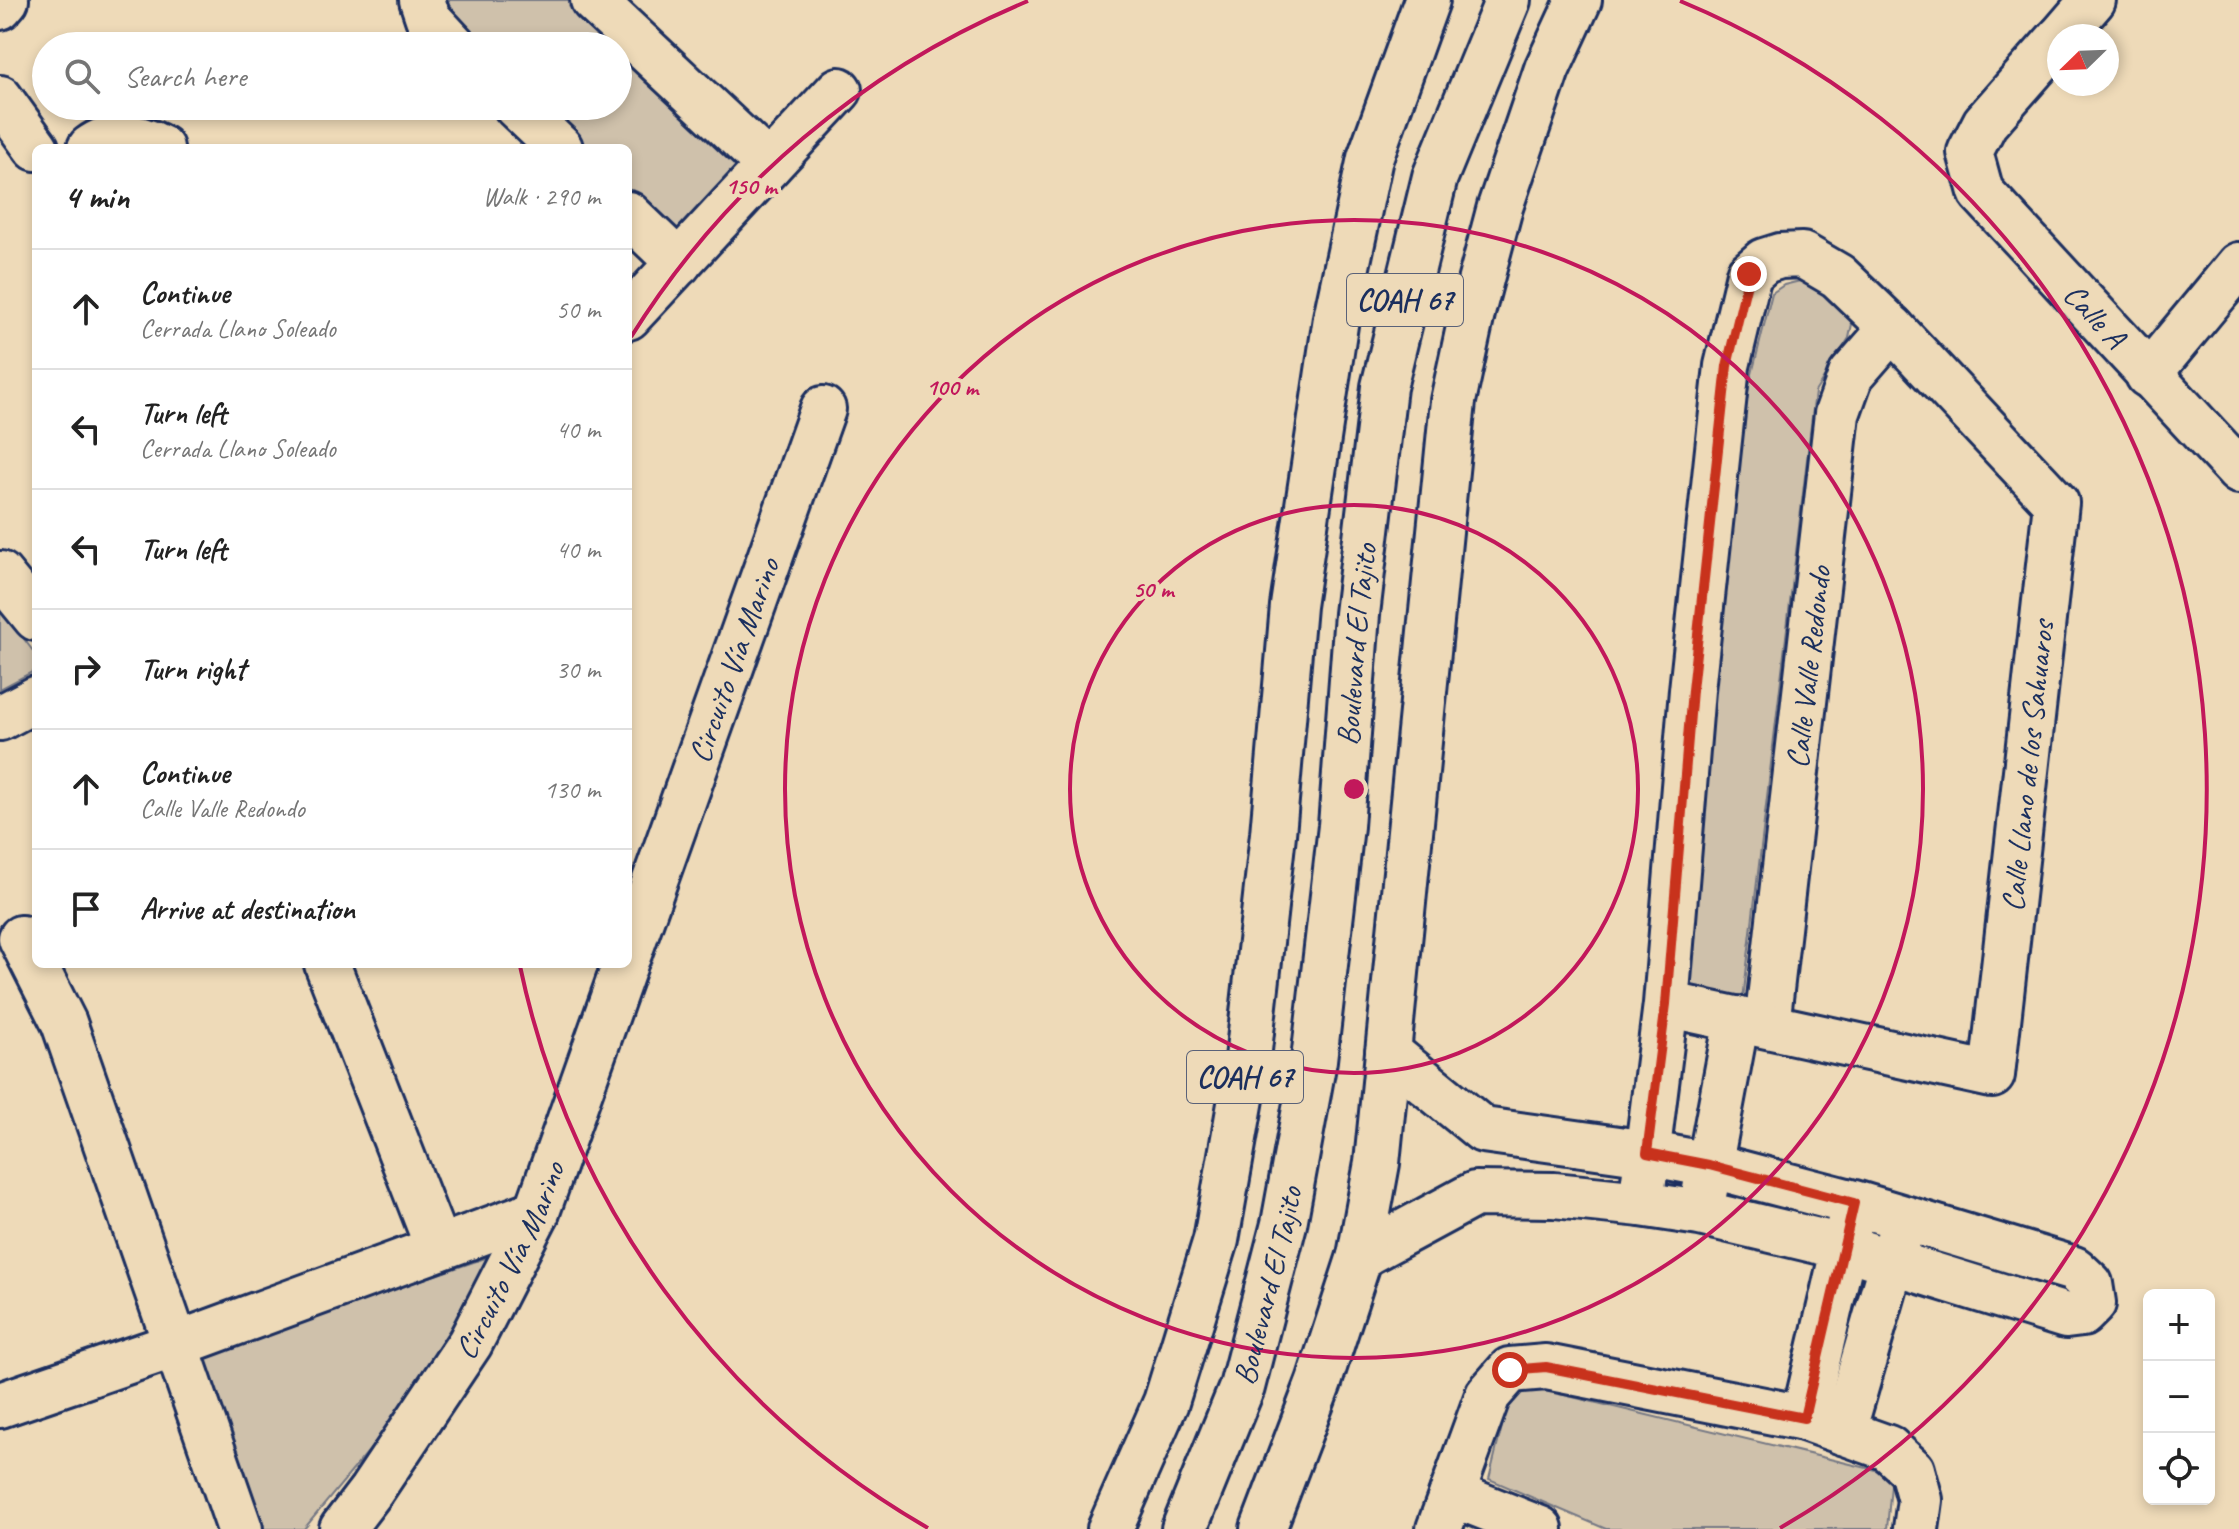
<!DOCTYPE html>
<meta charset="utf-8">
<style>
:root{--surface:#fff;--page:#f6f6f6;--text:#222;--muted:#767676;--line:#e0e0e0}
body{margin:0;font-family:Caveat,sans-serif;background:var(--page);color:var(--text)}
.controls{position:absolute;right:24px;bottom:24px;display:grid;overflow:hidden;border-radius:12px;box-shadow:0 4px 12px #0003}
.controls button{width:72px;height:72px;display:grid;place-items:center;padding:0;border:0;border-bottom:2px solid var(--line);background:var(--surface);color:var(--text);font:40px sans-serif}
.compass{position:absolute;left:2047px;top:24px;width:72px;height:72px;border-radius:50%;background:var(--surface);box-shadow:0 4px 12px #0003;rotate:247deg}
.stop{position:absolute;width:24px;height:24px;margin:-18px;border:6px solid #c8321e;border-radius:50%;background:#fff}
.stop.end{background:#c8321e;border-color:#fff;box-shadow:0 2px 8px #0008}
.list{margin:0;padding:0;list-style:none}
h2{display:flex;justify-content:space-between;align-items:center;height:104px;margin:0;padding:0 32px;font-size:34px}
h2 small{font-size:26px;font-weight:400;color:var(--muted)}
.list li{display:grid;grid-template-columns:52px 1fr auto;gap:24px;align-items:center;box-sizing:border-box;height:120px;padding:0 32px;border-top:2px solid var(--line)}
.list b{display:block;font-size:30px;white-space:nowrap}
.list p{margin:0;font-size:26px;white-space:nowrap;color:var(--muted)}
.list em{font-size:26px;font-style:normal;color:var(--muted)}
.icon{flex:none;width:44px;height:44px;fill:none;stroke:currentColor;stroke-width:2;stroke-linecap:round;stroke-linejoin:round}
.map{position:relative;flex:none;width:2239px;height:1529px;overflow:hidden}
.search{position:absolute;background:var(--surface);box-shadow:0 4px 12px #0003;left:32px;top:32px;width:600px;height:88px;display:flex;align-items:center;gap:20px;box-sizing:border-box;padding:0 28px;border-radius:44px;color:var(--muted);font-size:30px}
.panel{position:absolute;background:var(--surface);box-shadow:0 4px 12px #0003;left:32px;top:144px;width:600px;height:824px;border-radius:12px}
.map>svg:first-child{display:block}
.green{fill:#cfc1ab;stroke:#757884;stroke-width:2}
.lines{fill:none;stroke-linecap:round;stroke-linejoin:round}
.minor-casing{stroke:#1b2f5e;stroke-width:50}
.major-casing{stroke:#1b2f5e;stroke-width:50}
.minor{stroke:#eedab8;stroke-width:44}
.major{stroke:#eedab8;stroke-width:44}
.route{stroke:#c8321e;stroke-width:10}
.ring{fill:none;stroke:#c2185b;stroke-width:4}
.labels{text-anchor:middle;stroke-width:8;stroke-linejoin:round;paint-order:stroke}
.shield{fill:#eedab8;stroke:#5a6279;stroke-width:2}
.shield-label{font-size:30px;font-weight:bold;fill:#1b2f5e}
.street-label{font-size:32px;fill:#1b2f5e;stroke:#eedab8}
.centre{fill:#c2185b;stroke:#eedab8;stroke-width:4}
.ring-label{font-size:24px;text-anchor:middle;font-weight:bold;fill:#c2185b;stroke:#eedab8;stroke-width:8;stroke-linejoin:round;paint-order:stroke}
</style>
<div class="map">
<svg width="2239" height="1529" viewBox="0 0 2239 1529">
<rect width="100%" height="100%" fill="#eedab8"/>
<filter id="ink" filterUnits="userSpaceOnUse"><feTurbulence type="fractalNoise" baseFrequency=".0125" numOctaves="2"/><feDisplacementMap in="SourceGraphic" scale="16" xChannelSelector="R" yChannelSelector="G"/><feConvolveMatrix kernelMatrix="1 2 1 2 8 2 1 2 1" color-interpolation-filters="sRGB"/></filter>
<g filter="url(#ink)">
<path class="green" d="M436 0H578L754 158 675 241 628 196V148H578L534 106H618V46H471Z
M1800 281 1824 285 1841 299 1852 324 1849 338 1815 392 1742 1008 1670 990 1748 390 1772 293 1784 285Z
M0 607 36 655V670L0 689Z
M497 1254 387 1429 304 1529H261L204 1354Z
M1535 1388 1892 1474 1887 1529H1606L1489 1479 1509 1398 1521 1390Z"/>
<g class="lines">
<g class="minor-casing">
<g id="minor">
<path d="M422 0 428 18 454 46"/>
<path d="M593 0 769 165"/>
<path d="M0 7 6 0"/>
<path d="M2062 36 2093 0"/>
<path id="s1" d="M2059 39 1985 123 1970 152 1981 192 2239 471"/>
<path d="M0 98 36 148"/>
<path d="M516 106 560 148"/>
<path d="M90 148C113 131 137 135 161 148"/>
<path d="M628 214 679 263"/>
<path d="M628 317 839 90"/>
<path d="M2148 375 2239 265"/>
<path d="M0 574 36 618"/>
<path d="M0 718 36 699"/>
<path d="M21 938 64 1023 240 1529"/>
<path id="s2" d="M628 956 823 409"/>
<path d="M327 964 438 1248"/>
<path id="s3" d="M1767 1025 1837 414 1851 375 1892 328"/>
<path d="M1704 1195 1737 1019"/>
<path d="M1641 1204 1666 1004 1692 690 1727 366 1749 274 1764 261 1780 256 1802 255 1838 276 1892 328 2056 503 1992 1075 1666 1004"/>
<path d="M1360 1256 1475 1194 1554 1195 1641 1204 1700 1213 1843 1247 2066 1316 2082 1314 2093 1303 2090 1284 2074 1269 1854 1203 1709 1165 1647 1153 1483 1130 1388 1052"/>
<path d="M0 1405 175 1345 537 1212"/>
<path d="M1804 1418 1850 1221"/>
<path d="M1843 1432 1900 1234"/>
<path d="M1452 1494 1540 1529"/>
<path id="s4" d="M342 1529 371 1491 470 1343 537 1212 625 964"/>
<path d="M1263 1529 1319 1382 1360 1256 1377 1163 1453 401 1473 309 1500 207 1547 69 1579 0"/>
<path d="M1439 1529 1488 1395 1510 1370 1546 1367 1804 1418 1888 1448 1912 1470 1920 1500 1916 1529"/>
</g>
</g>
<g class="major-casing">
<g id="major">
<path d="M1110 1529 1166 1402 1216 1240 1248 1059 1273 834 1293 606 1336 318 1370 158 1427 0"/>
<path id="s5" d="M1184 1529 1242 1387 1284 1224 1314 1060 1341 826 1357 614 1384 387 1435 177 1508 0"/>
</g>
</g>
<use href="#minor" class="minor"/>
<use href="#major" class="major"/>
</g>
</g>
<g class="lines" filter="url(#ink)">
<path class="route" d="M1510 1370 1546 1367 1804 1418 1854 1203 1709 1165 1647 1153 1666 1004 1692 690 1727 366 1749 274"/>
</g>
<g class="ring">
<circle cx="1354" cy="789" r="284"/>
<circle cx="1354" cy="789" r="569"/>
<path d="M928 1528A853 853 0 0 1 520 966M631 337A853 853 0 0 1 1028 1M1680 1A853 853 0 0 1 1780 1528"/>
</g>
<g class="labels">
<g class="shield">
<rect x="1347" y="274" width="116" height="52" rx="6"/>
<rect x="1187" y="1051" width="116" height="52" rx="6"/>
</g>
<g class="shield-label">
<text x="1405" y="310">COAH 67</text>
<text x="1245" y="1087">COAH 67</text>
</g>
<g class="street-label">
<text dy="11" stroke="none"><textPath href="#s1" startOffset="354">Calle A</textPath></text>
<text dy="11" stroke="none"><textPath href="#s5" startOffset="906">Boulevard El Tajito</textPath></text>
<text dy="11" stroke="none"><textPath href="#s2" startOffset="314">Circuito Vía Marino</textPath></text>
<text dy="11" stroke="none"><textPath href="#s3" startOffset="360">Calle Valle Redondo</textPath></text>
<text transform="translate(2027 766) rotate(-84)" y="11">Calle Llano de los Sahuaros</text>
<text dy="11" stroke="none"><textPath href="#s4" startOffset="318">Circuito Vía Marino</textPath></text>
<text dy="11" stroke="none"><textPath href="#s5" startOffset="258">Boulevard El Tajito</textPath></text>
</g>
</g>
<circle cx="1354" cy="789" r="12" class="centre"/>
<g class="ring-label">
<text x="751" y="194">150 m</text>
<text x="952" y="395">100 m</text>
<text x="1153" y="597">50 m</text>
</g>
</svg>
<div class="controls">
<button>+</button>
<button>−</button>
<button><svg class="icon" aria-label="locate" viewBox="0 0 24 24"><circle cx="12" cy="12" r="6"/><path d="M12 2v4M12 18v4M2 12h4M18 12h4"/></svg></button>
</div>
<svg class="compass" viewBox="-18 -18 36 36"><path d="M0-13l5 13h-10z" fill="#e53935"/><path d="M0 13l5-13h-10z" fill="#767676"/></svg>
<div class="stop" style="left:1510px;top:1370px"></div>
<div class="stop end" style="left:1749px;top:274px"></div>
<div class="search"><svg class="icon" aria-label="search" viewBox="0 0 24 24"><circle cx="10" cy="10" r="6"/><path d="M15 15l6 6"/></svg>Search here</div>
<section class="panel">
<h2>4 min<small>Walk · 290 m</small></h2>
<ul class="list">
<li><svg class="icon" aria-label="ahead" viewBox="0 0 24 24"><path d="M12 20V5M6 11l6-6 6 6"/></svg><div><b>Continue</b><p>Cerrada Llano Soleado</p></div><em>50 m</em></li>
<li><svg class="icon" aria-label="left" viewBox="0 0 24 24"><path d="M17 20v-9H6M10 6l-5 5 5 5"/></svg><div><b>Turn left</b><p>Cerrada Llano Soleado</p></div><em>40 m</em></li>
<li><svg class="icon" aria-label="left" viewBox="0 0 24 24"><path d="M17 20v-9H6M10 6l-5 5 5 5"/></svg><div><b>Turn left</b></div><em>40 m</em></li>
<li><svg class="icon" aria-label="right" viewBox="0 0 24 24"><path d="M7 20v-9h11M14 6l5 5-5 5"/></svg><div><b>Turn right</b></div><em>30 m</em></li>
<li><svg class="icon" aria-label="ahead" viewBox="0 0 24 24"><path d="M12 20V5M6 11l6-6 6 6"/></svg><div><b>Continue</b><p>Calle Valle Redondo</p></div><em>130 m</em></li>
<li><svg class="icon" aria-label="arrive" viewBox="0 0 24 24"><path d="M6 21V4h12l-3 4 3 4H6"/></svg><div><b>Arrive at destination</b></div></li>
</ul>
</section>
</div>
